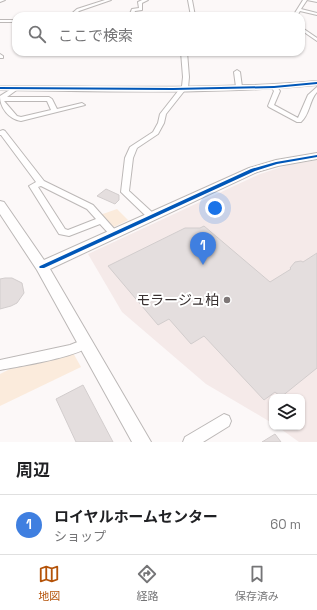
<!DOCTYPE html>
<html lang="ja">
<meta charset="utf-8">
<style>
:root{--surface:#fff;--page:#f6f6f6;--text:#202124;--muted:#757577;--line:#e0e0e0;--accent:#b45309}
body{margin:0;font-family:"Space Grotesk","Noto Sans JP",sans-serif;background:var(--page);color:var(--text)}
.controls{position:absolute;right:12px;bottom:12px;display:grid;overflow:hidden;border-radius:8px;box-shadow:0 1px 3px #0004}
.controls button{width:36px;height:36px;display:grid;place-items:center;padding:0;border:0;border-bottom:1px solid var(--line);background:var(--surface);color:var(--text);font:20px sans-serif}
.you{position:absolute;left:215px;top:208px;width:14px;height:14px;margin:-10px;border:3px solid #fff;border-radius:50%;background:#1a73e8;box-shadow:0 0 0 6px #1a73e833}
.badge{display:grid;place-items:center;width:26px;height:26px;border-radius:50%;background:var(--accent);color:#fff;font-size:13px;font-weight:700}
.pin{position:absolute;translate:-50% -33px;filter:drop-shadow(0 1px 2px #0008)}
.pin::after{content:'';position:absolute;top:21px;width:14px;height:12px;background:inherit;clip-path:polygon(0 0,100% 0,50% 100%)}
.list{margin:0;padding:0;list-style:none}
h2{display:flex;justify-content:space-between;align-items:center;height:52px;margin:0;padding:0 16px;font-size:17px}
h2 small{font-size:13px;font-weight:400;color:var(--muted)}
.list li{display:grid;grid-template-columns:26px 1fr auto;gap:12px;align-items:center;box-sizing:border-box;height:60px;padding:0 16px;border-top:1px solid var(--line)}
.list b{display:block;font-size:15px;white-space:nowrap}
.list p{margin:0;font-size:13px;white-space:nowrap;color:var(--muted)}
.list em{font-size:13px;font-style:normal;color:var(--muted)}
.icon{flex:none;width:22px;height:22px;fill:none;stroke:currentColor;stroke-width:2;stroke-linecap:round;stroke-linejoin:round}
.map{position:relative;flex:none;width:317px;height:442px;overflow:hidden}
.search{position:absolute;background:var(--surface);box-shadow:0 1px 3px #0004;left:12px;right:12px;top:12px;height:44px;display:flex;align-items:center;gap:10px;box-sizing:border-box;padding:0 14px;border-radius:12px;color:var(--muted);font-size:15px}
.sheet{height:112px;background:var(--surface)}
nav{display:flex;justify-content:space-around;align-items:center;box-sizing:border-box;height:56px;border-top:1px solid var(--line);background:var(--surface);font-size:11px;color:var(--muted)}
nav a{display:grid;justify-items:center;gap:2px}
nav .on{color:var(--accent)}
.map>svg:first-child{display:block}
.built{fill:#f5eae9}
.green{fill:#fbebdc}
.building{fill:#e4dede;stroke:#d2cdcd}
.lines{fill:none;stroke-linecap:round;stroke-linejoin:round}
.street-casing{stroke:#bcb8b7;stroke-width:2}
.secondary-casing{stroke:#bcb8b7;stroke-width:2}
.street{fill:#fffefe;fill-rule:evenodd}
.secondary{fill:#fffefe;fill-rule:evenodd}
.cycleway-casing{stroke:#fff;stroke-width:3}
.cycleway{fill:#0057b8;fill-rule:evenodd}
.poi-dot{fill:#7e7777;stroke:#fff;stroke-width:1.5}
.labels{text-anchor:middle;stroke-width:4;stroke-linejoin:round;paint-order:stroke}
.poi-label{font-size:14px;fill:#3a3232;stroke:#fff;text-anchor:end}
</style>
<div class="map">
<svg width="317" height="442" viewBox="0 0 317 442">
<rect width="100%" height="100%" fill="#fcf8f8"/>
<path class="built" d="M317 160V442H299L278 427H302V397H272V423L206 384 122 312 88 254 260 174 288 165Z"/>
<path class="green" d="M117 209 128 220 112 228 100 215Z
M72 351 81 367 0 406V374L18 365Z"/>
<path class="building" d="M106 189 119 195V200L115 204 97 196Z
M204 226 270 282 291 269 290 268 295 262 301 261 303 262 317 253V368L281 397 275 392 264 400 204 336 191 344 169 319 158 325 108 266 185 228H200Z
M5 278H12L22 283 24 293 17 303 11 306 0 309V279Z
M83 385 113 442H76L56 399Z
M275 434 281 442H262Z"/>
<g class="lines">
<g class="street-casing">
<path id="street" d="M0 0H5L0 2Z
M105 0H111L79 11 74 16H69L77 9Z
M142 0H148L142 3V10L135 11 133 16H129L132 9 139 8 138 2Z
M188 0H192L195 16H191Z
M303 0H317V2L307 0 301 9 317 13V15L300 11 297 16H293Z
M0 20H16V22H0Z
M301 27 317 38V41L301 30Z
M181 52H187L189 77 188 88 185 90 166 114 164 123 158 134 137 148 133 158 129 191 154 214 155 216 151 219 148 218 121 192 125 158 130 147 153 132 158 123 160 114 182 86 183 77Z
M0 54 3 56V58H0Z
M237 70 240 72 242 87 239 89 236 87 234 72Z
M16 86 18 87V89L7 97H49L52 99 57 109 82 103 85 105 21 121C9 119 0 108 0 96ZM4 101H47L51 110 21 117 17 116Z
M272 86H276L280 91 274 105 298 118 308 95 317 87V92C309 101 310 114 301 122H297L269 107 268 106 274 91 271 87Z
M3 130 5 131 44 181 93 205 117 232 119 234 117 236H111L100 224 69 236 59 234 29 186 36 182 1 135H0V131ZM41 186 87 209 96 219 68 230 65 229 38 187Z
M85 339 89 340 91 344C85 356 16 367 0 370V360L70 345Z
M224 414 229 416 231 421 229 426 203 442H183L185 437Z"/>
</g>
<g class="secondary-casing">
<path id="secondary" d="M317 81V85C212 95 105 91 0 90V86C105 86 212 90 317 81Z
M317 153V159L278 166 257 172 50 269 151 442H132L37 270 0 214V201L4 202 44 260 249 168 276 160Z"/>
</g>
<use href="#street" class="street"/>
<use href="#secondary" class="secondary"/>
<g class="cycleway-casing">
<path id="cycleway" d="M317 82V84L274 88 173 90 0 89V87L173 88 274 86Z
M317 155V157L277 164 255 171 44 268H40L39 267 40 266 251 169 276 162Z"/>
</g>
<use href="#cycleway" class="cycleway"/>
</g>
<circle class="poi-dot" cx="227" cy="300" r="4"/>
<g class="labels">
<g class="poi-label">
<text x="219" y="305">モラージュ柏</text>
</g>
</g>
</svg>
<div class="controls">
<button><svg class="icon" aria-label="layers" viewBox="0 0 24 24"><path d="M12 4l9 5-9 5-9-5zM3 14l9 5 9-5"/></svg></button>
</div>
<div class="you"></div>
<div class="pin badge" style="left:203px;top:265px;background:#3f7fe0">1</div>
<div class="search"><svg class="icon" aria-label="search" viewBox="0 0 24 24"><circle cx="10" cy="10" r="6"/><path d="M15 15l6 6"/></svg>ここで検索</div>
</div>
<section class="sheet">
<h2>周辺<small></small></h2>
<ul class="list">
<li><span class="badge" style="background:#3f7fe0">1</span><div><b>ロイヤルホームセンター</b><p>ショップ</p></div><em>60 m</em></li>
</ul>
</section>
<nav>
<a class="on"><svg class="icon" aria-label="map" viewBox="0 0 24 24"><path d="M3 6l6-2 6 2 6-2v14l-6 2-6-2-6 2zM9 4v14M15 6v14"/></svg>地図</a>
<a><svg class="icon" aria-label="directions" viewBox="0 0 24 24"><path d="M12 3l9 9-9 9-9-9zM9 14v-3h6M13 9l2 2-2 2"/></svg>経路</a>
<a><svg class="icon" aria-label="saved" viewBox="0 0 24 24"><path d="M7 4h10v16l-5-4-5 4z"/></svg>保存済み</a>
</nav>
